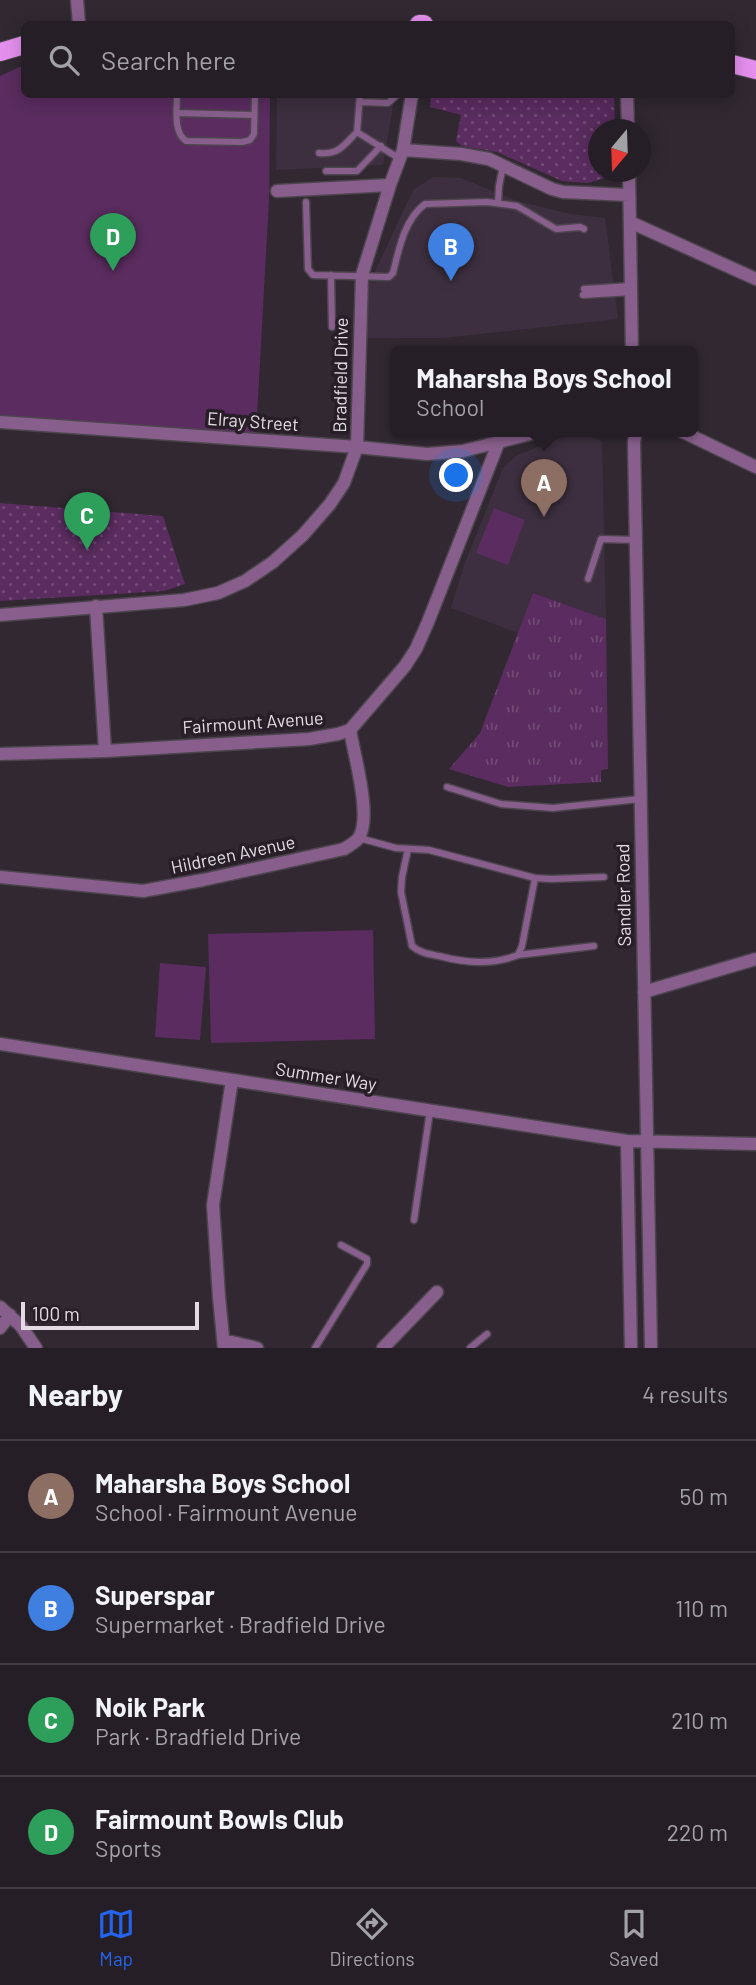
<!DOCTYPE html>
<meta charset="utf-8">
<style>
:root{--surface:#251e26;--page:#2d272e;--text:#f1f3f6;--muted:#a3a2a7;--line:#423c43;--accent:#2563eb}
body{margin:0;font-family:Barlow,sans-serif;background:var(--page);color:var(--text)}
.compass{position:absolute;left:588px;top:119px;width:63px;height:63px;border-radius:50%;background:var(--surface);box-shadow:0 4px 18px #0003;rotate:199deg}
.scale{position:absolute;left:21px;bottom:18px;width:178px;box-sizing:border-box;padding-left:7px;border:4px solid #e3dde3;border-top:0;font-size:19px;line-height:24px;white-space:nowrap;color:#e3dde3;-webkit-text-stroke:5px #271e28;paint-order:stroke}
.you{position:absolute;left:457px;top:476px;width:24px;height:24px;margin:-18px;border:5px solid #fff;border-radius:50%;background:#1a73e8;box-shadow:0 0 0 10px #1a73e833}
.badge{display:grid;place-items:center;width:46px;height:46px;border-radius:50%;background:var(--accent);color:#fff;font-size:23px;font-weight:700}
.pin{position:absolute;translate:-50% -58px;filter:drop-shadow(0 2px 4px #0008)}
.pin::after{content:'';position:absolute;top:37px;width:24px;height:21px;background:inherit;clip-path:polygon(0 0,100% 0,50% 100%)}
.popup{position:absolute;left:390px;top:346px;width:308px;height:91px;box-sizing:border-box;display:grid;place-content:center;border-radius:10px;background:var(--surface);filter:drop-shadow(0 2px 5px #0005);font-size:23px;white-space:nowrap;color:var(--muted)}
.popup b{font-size:26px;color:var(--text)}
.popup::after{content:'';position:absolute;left:50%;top:100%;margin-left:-14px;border:14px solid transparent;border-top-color:var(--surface)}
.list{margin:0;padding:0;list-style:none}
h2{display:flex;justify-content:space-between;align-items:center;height:91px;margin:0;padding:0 28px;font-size:30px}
h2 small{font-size:23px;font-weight:400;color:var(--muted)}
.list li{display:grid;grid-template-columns:46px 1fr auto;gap:21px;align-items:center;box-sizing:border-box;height:112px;padding:0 28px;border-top:2px solid var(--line)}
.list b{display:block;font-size:26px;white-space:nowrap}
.list p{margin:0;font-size:23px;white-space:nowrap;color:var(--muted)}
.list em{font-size:23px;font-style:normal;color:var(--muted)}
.icon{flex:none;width:38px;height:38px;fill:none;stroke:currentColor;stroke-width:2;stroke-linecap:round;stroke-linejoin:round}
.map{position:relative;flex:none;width:756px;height:1348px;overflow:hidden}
.search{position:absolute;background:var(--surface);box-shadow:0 4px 18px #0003;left:21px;right:21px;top:21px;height:77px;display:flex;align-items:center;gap:18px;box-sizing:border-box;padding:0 24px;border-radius:10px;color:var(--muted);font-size:26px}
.sheet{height:539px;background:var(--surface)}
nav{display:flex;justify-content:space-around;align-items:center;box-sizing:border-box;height:98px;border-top:2px solid var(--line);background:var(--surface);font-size:19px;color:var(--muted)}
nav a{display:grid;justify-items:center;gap:4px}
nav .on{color:var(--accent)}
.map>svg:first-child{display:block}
.built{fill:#3d2f3f}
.grass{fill:url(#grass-tufts)}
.park{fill:url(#park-dots)}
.pitch{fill:#5a2c5f}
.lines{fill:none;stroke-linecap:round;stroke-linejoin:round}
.service-casing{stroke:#4d454e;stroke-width:9}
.minor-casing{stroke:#4d454e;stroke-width:15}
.primary-casing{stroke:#4d454e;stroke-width:20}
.service{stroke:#885f8c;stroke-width:6}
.minor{stroke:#885f8c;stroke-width:12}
.primary{stroke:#e48fed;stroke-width:18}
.labels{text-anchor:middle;stroke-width:7;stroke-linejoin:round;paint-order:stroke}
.street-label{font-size:18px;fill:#e3dde3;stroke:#271e28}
</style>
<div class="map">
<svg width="756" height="1348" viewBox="0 0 756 1348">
<defs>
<pattern id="grass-tufts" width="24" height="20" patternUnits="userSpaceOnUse" patternTransform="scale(1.75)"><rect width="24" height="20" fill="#5a2c5f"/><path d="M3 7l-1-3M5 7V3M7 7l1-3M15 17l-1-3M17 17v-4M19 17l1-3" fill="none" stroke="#724a76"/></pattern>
<pattern id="park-dots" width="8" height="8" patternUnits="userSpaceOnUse" patternTransform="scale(1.75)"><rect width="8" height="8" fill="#5a2c5f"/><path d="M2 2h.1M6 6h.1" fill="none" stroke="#724a76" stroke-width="1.8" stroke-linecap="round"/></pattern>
</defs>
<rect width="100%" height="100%" fill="#312832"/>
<path class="built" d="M277 95H395L383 165 276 170Z
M433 177 461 178 517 201 571 214 605 218 618 319 444 338H365L363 297 413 190Z
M586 435 602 441 606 619 533 593 518 633 451 608 464 565 503 468 516 456 559 438Z"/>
<path class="grass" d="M533 593 606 619 608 769 601 770V782L508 787 449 769 480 733Z"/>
<path class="park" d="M431 95H614L615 129 598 130V172H614L611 176 588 183 562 181 497 152 462 146 456 141 461 115 430 107Z
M0 503 163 516 185 584 164 591 0 601Z"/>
<path class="pitch" d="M24 65V94L270 95 269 200 256 435 0 415V76Z
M494 508 525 520 508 565 476 553Z
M373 930 375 1039 211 1043 208 934Z
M160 963 206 967 200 1040 155 1037Z"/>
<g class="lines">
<g class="service-casing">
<path id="service" d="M177 94C177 109 173 132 186 141L242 142 250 140 254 134 255 94
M360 94 357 132 400 159
M360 102 388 103 398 94
M177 113 254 115
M319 153C339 155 344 145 357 132
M326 171H357L381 146
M306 202 308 269 313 275 389 277 393 273C399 249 404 220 425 204L487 202 517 206 556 229 580 227 584 229
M498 203 499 186 503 166
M331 275 332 327
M584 289 631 286
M583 295 632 292
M588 579 601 539 636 540
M447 787 501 804 553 808 640 799
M359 838 396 848 429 850 535 878 551 879 604 877
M408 849 402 877 401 892 412 946C420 953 429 954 439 956 465 963 493 965 518 955L522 946 535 878
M518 955 594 946
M414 1220 430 1111
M315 1348 367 1264V1259L341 1245
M470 1348 487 1334"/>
</g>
<g class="minor-casing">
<path id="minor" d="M77 0 79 24
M627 94 628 130
M403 150 461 154 489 159 552 189 563 192 629 195
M629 172 632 351
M277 191 390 185
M630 222 756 279
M0 422 357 447 427 454 463 451 542 431
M636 431 634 442 651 1348
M681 431 756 467
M96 606 105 751
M0 615 184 600 218 593 245 581 273 562 303 535 330 504 344 483 357 447 362 275 390 185 403 150 412 94
M0 754 105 751 309 739 338 734 350 730 405 666 416 649 428 622 498 444
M0 877 143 891 203 880 344 849C349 846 354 843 358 839 373 819 354 755 350 730
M644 992 756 959
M0 1044 627 1141 756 1144
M627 1141 631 1348
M0 1307 21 1326 36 1348
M0 1328 10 1315
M223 1340 257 1348
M224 1348 219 1297 213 1205 232 1080
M383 1348 437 1292"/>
</g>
<g class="primary-casing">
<path id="primary" d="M419 24H424
M0 52 24 45
M732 64 756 70"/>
</g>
<use href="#service" class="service"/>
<use href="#minor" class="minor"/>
<use href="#primary" class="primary"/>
</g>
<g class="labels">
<g class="street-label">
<text transform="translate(341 375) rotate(-89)" y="6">Bradfield Drive</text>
<text transform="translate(253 422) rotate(4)" y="6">Elray Street</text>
<text transform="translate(253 723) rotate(-4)" y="6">Fairmount Avenue</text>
<text transform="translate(233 855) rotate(-12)" y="6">Hildreen Avenue</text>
<text transform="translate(624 895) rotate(-91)" y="6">Sandler Road</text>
<text transform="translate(326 1077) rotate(9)" y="6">Summer Way</text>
</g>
</g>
</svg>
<svg class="compass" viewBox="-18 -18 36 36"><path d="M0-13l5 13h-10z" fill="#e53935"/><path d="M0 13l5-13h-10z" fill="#a3a2a7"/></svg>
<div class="scale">100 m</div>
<div class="you"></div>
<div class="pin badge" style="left:544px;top:517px;background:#8d6e63">A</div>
<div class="popup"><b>Maharsha Boys School</b>School</div>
<div class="pin badge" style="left:451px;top:281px;background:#3f7fe0">B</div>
<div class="pin badge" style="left:87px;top:550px;background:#2e9e5b">C</div>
<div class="pin badge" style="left:113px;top:271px;background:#2e9e5b">D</div>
<div class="search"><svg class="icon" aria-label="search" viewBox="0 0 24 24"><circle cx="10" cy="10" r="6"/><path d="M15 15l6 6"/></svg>Search here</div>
</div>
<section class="sheet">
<h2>Nearby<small>4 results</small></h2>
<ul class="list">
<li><span class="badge" style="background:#8d6e63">A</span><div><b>Maharsha Boys School</b><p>School · Fairmount Avenue</p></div><em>50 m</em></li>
<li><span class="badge" style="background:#3f7fe0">B</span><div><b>Superspar</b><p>Supermarket · Bradfield Drive</p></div><em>110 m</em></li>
<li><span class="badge" style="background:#2e9e5b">C</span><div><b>Noik Park</b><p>Park · Bradfield Drive</p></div><em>210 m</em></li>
<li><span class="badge" style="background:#2e9e5b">D</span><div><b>Fairmount Bowls Club</b><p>Sports</p></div><em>220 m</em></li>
</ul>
</section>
<nav>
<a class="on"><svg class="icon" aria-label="map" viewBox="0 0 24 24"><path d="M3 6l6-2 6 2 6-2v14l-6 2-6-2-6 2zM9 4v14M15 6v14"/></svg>Map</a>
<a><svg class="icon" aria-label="directions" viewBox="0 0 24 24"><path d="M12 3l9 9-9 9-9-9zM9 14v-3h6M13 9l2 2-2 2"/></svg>Directions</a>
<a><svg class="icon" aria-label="saved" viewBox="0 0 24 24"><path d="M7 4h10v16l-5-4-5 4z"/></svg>Saved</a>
</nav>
